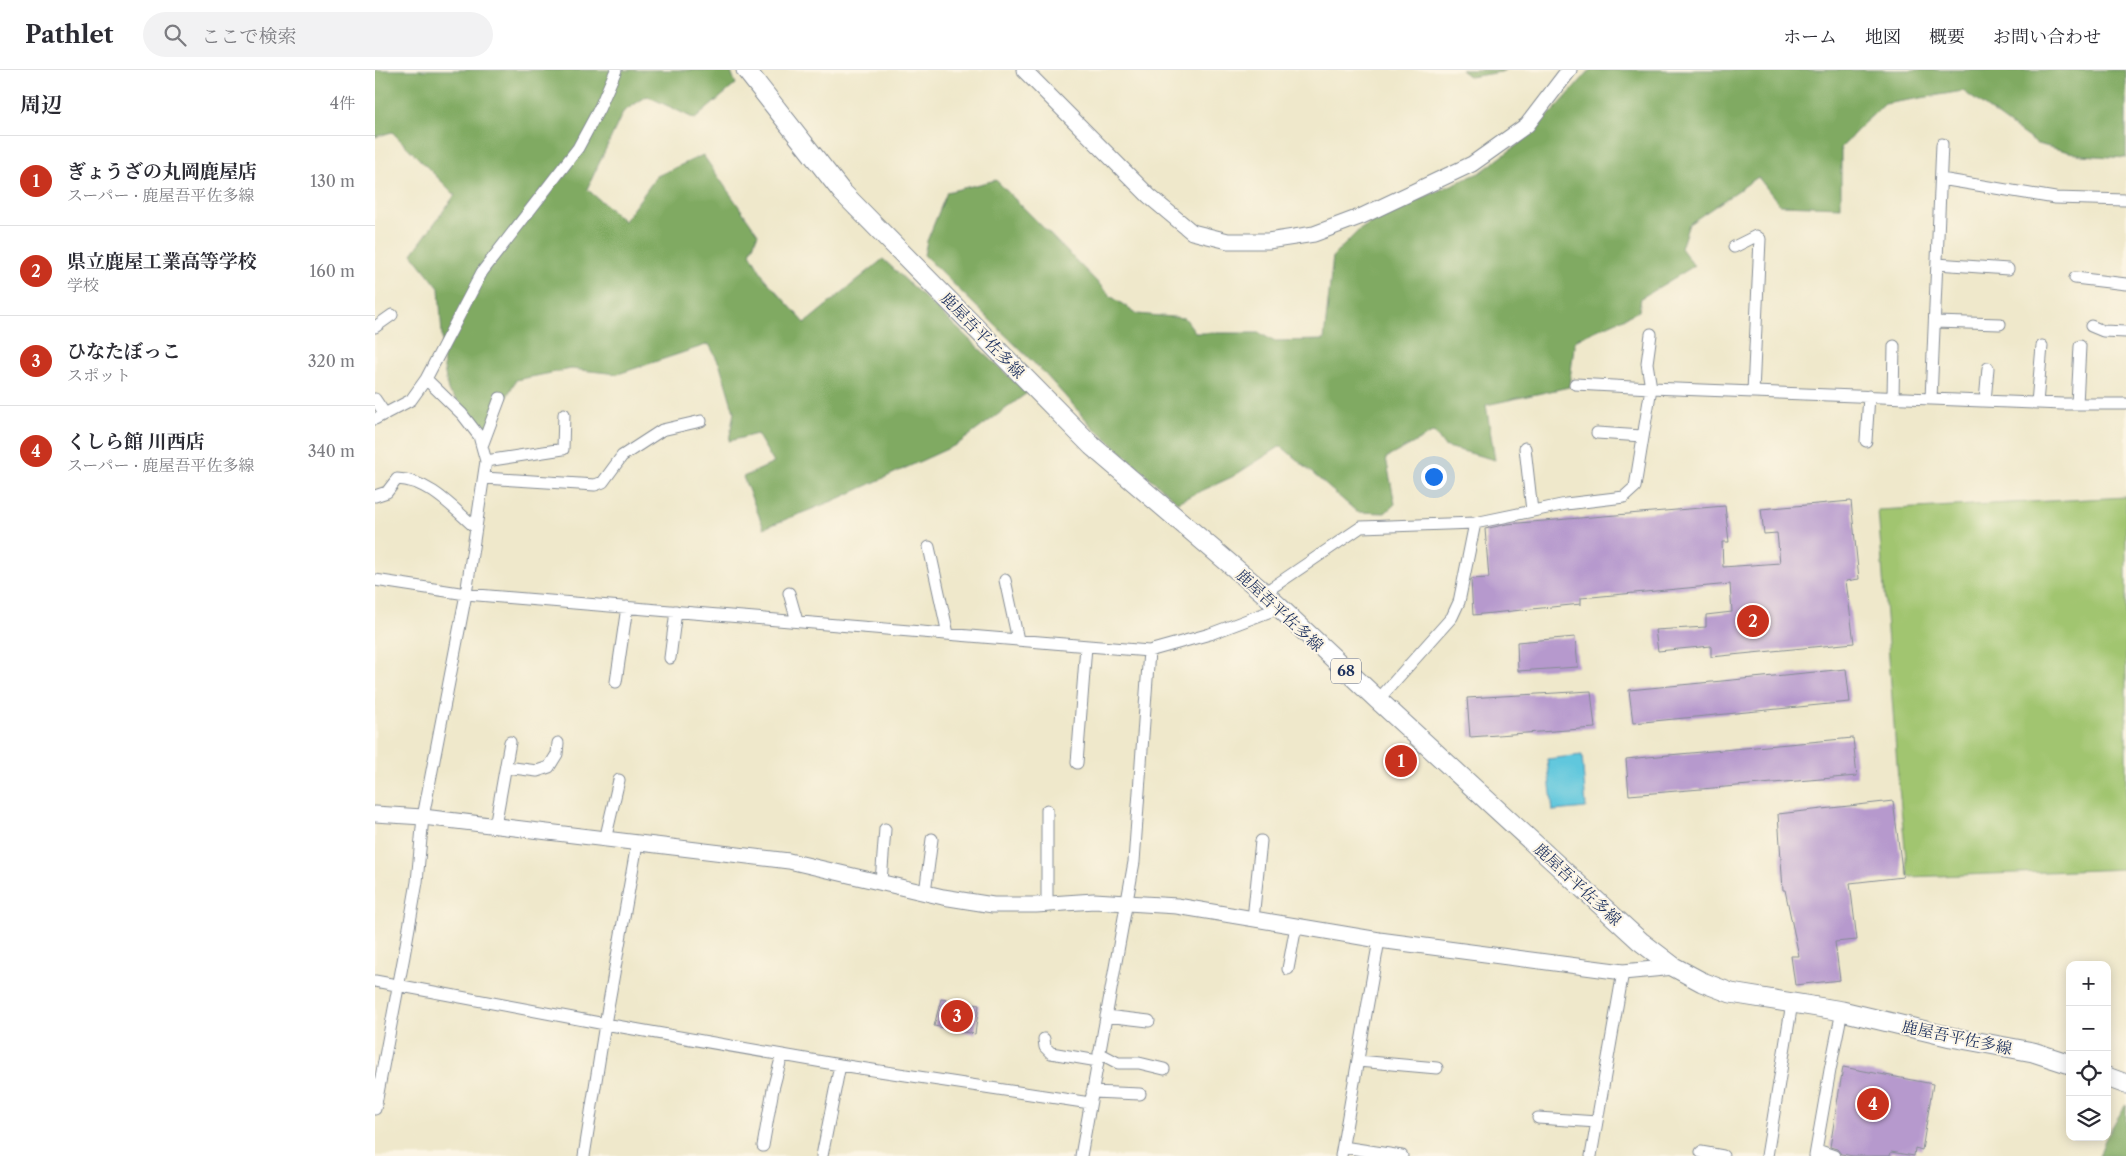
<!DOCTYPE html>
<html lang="ja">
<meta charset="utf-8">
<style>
:root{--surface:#fff;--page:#f2f2f3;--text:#2b2b33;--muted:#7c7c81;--line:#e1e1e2;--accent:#c8321e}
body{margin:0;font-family:"Libre Caslon Text","Noto Serif JP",serif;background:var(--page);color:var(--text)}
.controls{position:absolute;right:15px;bottom:15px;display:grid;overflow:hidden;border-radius:10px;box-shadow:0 2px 12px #0003}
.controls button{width:45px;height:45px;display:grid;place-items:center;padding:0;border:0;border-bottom:1px solid var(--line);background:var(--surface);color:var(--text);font:25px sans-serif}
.you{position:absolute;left:1058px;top:406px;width:18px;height:18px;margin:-12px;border:4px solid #fff;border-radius:50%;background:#1a73e8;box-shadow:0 0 0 8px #1a73e833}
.badge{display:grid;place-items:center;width:32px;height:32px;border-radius:50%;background:var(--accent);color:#fff;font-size:16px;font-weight:700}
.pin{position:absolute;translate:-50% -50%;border:2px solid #fff;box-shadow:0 1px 5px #0006}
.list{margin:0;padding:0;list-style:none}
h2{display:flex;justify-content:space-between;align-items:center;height:65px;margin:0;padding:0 20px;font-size:21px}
h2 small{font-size:16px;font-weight:400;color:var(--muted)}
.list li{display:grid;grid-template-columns:32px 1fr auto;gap:15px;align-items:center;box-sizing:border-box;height:90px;padding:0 20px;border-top:1px solid var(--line)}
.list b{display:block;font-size:19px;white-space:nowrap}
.list p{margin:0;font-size:16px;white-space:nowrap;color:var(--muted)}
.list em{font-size:16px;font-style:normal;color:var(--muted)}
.icon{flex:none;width:28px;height:28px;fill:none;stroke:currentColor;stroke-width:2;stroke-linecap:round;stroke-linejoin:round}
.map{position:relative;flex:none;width:1751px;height:1086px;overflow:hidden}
header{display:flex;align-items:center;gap:30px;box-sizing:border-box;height:70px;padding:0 25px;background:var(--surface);border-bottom:1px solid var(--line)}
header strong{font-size:24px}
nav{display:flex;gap:28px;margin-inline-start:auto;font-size:18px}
.search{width:350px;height:45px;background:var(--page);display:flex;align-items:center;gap:12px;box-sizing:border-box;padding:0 18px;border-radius:28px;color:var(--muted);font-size:19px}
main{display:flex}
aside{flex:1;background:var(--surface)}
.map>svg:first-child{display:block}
.green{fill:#a1c56f;stroke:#5e7a66}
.forest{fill:#80aa62;stroke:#4e6c60}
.water{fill:#60c7dd;stroke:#3e7b9e}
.building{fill:#b699cd}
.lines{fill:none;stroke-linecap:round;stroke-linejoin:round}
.minor-casing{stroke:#858c94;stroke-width:13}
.tertiary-casing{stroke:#858c94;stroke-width:17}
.primary-casing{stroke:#858c94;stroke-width:21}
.minor{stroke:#fff;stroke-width:11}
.tertiary{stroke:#fff;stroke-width:15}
.primary{stroke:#fff;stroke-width:19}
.labels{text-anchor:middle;stroke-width:4;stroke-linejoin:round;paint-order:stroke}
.shield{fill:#fcf5e5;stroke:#5e6a86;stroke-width:1}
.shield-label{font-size:15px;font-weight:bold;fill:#1b2f5e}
.street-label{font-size:16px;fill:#1b2f5e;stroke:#fcf5e5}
</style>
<header>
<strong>Pathlet</strong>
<div class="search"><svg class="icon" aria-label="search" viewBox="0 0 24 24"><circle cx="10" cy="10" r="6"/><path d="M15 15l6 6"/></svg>ここで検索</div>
<nav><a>ホーム</a><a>地図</a><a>概要</a><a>お問い合わせ</a></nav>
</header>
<main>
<aside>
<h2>周辺<small>4件</small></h2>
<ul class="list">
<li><span class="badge">1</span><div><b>ぎょうざの丸岡鹿屋店</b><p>スーパー · 鹿屋吾平佐多線</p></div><em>130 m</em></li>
<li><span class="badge">2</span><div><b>県立鹿屋工業高等学校</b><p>学校</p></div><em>160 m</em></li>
<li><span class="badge">3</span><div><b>ひなたぼっこ</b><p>スポット</p></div><em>320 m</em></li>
<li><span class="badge">4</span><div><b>くしら館 川西店</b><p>スーパー · 鹿屋吾平佐多線</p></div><em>340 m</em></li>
</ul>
</aside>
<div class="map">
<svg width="1751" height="1086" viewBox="0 0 1751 1086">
<rect width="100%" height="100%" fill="#fcf5e5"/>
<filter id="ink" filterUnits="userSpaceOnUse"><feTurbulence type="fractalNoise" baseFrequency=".02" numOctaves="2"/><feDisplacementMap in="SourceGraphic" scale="10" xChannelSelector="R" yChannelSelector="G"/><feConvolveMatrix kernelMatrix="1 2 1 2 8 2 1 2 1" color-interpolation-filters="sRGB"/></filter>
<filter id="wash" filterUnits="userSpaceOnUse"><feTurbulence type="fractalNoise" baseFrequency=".0096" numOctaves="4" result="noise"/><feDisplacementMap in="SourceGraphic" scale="20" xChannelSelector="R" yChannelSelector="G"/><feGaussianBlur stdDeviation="1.12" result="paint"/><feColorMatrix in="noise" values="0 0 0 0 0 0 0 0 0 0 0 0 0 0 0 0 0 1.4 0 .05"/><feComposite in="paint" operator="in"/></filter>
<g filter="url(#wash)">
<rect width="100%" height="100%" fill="#efe8cb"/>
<path class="green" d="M1751 427V799L1533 807 1523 708 1503 440Z"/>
<path class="forest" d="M0 0H355L361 14 320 49 272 26 248 42 212 119 249 151 282 106 328 85 383 164 375 183 390 209 430 253 508 189 652 323 583 374 465 428 389 458 368 407 399 393 382 364 354 371 359 342 345 295 334 274 243 304 196 299 141 310 113 361 73 321 69 298 64 218 37 184 80 125 17 62 0 67Z
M1086 0H1130L1126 2 1095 7Z
M1215 0H1751V88L1707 85 1662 74 1588 21 1510 34 1489 53 1466 78V137L1405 135 1383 107 1314 154 1306 178 1319 196 1266 228 1264 241 1200 270 1194 317 1111 335 1120 390 1069 376 1059 362 1011 388 1020 434 1010 443 982 442 906 376 857 407 802 432 717 356 671 305 549 185 552 171 572 122 621 110 737 227 762 244 810 248 821 263H885L898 271 949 270 958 186 983 161 1006 146 1106 102 1149 70 1184 35Z
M1751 1034V1086H1724L1731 1067Z"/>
<path class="water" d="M1207 685 1211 738 1178 741 1172 689Z"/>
<g id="blocks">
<path class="building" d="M1476 431 1484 509 1471 511 1479 573 1336 587V576L1283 581 1280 560 1331 557V545L1357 542 1355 514 1206 528V534L1098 545 1096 509 1114 508 1110 459 1132 454 1350 436 1354 472H1347L1348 497 1405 493 1402 463 1389 464 1386 439Z
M1200 567 1203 597 1143 601 1142 572Z
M1471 599 1475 632 1258 653 1254 620Z
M1216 621 1220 658 1095 667 1092 628Z
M1478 668 1482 706 1254 725 1251 689Z
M1518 731 1528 807 1475 813 1482 870 1460 872 1465 910 1420 915 1416 886H1424L1410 820H1408L1403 744Z
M566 929 604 935 600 964 559 956Z
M1468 997 1558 1014 1547 1080 1540 1078 1539 1086 1516 1082 1515 1086H1478L1466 1084 1462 1079 1455 1077Z"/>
</g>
</g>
<g filter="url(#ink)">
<use href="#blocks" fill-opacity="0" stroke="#858c94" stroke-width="1"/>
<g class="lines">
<g class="minor-casing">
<path id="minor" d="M1566 109 1680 128 1751 130
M1359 177 1381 166 1385 169 1378 322
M1562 194 1633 199
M1700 208 1751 214
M1560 252 1625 254
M1716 256 1728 261 1751 262
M0 257 17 245
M1200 314 1276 318 1272 293 1276 264
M1518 327 1519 276
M0 329 10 344
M1556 329 1567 74
M1610 331 1613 298
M1662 333 1667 276
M1702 334 1705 276
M0 349 36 330 51 309 107 202 203 78 224 39 241 0
M1222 363 1267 366
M1491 371 1494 326
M107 376 125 328
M1150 378 1157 441
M111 391 188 379 189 344
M109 408 220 415 228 412 247 386 287 360 326 351
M0 426 12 422 22 409C54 410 78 438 101 458
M554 477 573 564
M0 510 91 524 774 581 835 564 904 538
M630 510 643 570
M414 523 422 551
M889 523 986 457 1100 453 1191 434 1249 427 1260 417 1276 318 1687 334H1751
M295 588 301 541
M241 612 252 537
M1003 630 1077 547 1084 532 1100 453
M702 693 711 576
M131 697 162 701 174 697 182 684 183 673
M120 756 135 672
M230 770 244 710
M506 812 510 759
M550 823 557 769
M672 834V740
M878 849 886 771
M913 899 921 856
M0 911 230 954 465 995 715 1033
M731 946 774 951
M669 969 670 977 676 983 723 991
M724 983 743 993H764L789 999
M983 991 1062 998
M717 1022 765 1024
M0 1039 29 886 42 812 48 747 91 524 111 391 104 366 87 344 51 309
M1163 1048 1222 1052
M388 1076 398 1019 407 985
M968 1077 1027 1086
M1442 1080 1459 1086
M1326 1082 1348 1086
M209 1086 230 954 262 774
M447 1086 465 995
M706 1086 759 792 774 581
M966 1086 1004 870
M1216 1086 1248 902
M1392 1086 1417 933
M1440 1086 1455 1000 1467 941"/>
</g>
<g class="tertiary-casing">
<path id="tertiary" d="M649 0 774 126 817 162 853 171H893L939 164 987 146 1097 94 1152 55 1194 0
M0 744 48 747 414 791 568 827 618 835H661L719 831 802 836 1004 870 1248 902 1299 897"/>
</g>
<g class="primary-casing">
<path id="primary" d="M371 0 467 122 717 376 889 523 1003 630 1265 871 1299 897 1327 912 1356 923 1467 941 1576 967 1658 982 1695 994
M1732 1007 1751 1014"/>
</g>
<use href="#minor" class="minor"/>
<use href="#tertiary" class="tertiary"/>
<use href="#primary" class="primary"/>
</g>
</g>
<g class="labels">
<rect class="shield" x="956" y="588.5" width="30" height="25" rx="4"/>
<g class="shield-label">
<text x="971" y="606">68</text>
</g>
<g class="street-label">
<text transform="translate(608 265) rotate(46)" y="6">鹿屋吾平佐多線</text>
<text transform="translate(905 540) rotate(43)" y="6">鹿屋吾平佐多線</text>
<text transform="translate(1203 814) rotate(43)" y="6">鹿屋吾平佐多線</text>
<text transform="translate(1582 967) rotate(12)" y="6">鹿屋吾平佐多線</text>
</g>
</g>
</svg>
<div class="controls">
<button>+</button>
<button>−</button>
<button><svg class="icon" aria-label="locate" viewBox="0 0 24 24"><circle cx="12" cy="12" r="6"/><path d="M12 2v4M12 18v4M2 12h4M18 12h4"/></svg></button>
<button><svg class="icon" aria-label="layers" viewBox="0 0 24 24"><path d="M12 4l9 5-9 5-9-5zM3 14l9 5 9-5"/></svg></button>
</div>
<div class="you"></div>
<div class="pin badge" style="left:1026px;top:691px">1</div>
<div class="pin badge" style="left:1378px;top:551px">2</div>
<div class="pin badge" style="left:582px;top:946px">3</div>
<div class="pin badge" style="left:1498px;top:1034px">4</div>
</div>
</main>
